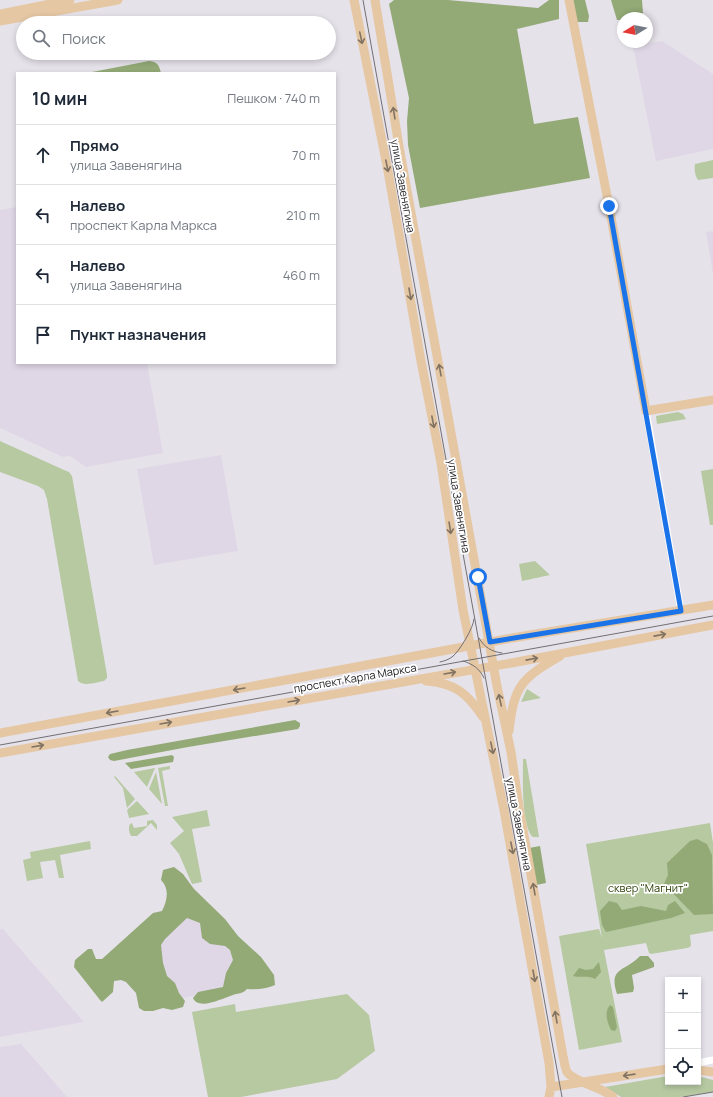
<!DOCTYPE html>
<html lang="ru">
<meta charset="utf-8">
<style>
:root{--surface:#fff;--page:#f6f6f7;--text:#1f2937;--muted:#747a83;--line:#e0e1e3}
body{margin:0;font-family:Manrope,sans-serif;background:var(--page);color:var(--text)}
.controls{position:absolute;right:12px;bottom:12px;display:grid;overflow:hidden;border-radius:0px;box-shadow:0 2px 6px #0003}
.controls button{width:36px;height:36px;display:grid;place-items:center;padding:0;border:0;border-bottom:1px solid var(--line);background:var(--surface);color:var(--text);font:20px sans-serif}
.compass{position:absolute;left:617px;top:12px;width:36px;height:36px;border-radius:50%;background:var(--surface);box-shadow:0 2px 6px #0003;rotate:260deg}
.stop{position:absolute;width:12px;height:12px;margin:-9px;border:3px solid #1a73e8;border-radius:50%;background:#fff}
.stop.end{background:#1a73e8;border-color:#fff;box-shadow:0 1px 4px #0008}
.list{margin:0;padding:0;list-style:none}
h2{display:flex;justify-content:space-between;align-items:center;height:52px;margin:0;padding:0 16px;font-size:17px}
h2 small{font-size:13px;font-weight:400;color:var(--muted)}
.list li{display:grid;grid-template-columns:26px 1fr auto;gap:12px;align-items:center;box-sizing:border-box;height:60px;padding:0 16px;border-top:1px solid var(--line)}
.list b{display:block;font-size:15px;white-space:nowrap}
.list p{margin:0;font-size:13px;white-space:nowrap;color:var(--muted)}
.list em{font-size:13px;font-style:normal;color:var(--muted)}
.icon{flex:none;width:22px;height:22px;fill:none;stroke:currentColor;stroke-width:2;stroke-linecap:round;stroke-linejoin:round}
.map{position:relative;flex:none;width:713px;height:1097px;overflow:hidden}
.search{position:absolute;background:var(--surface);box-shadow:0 2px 6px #0003;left:16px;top:16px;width:320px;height:44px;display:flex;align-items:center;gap:10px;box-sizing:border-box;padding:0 14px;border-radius:22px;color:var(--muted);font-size:15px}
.panel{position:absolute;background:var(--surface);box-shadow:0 2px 6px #0003;left:16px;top:72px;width:320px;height:292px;border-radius:0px}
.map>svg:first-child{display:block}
.built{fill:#e0d7e6}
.green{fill:#b6c9a1}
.forest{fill:#93aa77}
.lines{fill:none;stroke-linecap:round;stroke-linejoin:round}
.minor{stroke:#fff;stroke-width:7}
.major{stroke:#e5c7a3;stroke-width:9}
.tram{stroke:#726f74;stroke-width:1}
.oneway{stroke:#827262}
.route{stroke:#1a73e8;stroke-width:5}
.labels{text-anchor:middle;stroke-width:3.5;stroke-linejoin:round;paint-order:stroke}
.street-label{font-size:11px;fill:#1f1d20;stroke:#fff}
.park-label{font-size:11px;fill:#2a3f04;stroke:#fff}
</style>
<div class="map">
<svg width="713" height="1097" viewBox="0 0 713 1097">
<rect width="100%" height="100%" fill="#e6e2ea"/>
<path class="built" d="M662 41 713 74V149L656 161 633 46Z
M17 207V363H147L163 453 86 467 70 456 63 457 0 428V210Z
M713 231V274L706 232Z
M221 455 238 551 154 565 137 469Z
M194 893 255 970 235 988 147 1005 134 939Z
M2 928 84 1022 0 1037V930Z
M21 1044 36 1061 67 1097H0V1047Z"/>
<path class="green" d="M713 160V178L698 180C695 176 694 169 695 164Z
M678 412 683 414 686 419 657 424 656 416Z
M0 441 64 470 69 472 72 476 107 675V678L104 681C97 682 84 687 78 681L47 499 44 490 38 486 0 472Z
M713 469V525H710L701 471Z
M535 561 550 575 522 581 519 564Z
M527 689 541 698 521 702Z
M523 759H526L539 837H533C521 827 523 776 523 759Z
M170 766V769L162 771 168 806H165L158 768Z
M155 768 147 787 134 772Z
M156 772 162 804 149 789Z
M115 776 135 799 127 808 123 788 114 777Z
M137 801 149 814 129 818 127 810Z
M207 810 210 826 192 829 202 882 192 884 179 854 170 843 184 831 172 817Z
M153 820 157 825V830L151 823 137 836H131C129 832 128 827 130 824L132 823 134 828 147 826V821Z
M710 823 713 843V931L690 935 691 945 690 947 687 948 651 954 649 953 646 943 604 950 622 1042 579 1050 559 936 599 929 602 938 586 844Z
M90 841 91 849 60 855 64 878H59L55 860 40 862 43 878 27 881 23 860 31 858 30 852Z
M347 994 369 1015 375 1051 337 1079 241 1097H208L192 1012 235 1004 236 1012Z
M668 1076V1082H698V1076L713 1080V1092L680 1097H621L605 1087Z"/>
<path class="forest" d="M394 0H448L538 8 549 0H559V19L517 29 534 124 578 117 590 178 420 208 408 145 407 121 409 98 389 4Z
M572 0H585L589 16 588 22H577Z
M611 0H642L643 13 634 17 623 18V20H617Z
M149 61C158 62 159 65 161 73H87Z
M295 720 300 723V726L298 729 188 747 114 761 110 760 108 757 110 754 127 750Z
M172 755 174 757 173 762 131 769 125 763Z
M697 839 707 844 712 855 713 914 694 915 664 884 668 875 667 863 690 841Z
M540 846 546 883 536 885 529 848Z
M174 867 183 874 194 889 225 919 238 936 261 957 274 975 275 985C266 989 257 990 247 989 243 994 238 993 233 995 223 998 199 1011 193 998L198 992 223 987 226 973 233 960 230 950 225 946 210 944 202 938 200 923 187 918 165 939 161 945 163 963 167 976 175 983 179 993 185 1001 183 1007 172 1010 163 1008 153 1011H144L139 1008 136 993 126 982 121 980 114 981 113 992 102 1002 100 1000 74 967 75 960 88 949H92L96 959H102L153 913 162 911C167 901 170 889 161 880L163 870Z
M609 901 617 903 622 910 641 906 666 911 668 905 675 901 685 913 671 918 606 932 602 925 600 911Z
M640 956H648L654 963V967L632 975 634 988 633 992 617 994C608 967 625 972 640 956Z
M599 962 601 972 595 979C588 975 581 978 573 976L579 968 586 970 593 969Z
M610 1005 613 1007 617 1027 615 1031 611 1030C607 1022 604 1012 610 1005Z"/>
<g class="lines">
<path class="minor" d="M646 411 681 611
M698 1063 713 1060"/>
<path class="major" d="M354 0 388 171 421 361 441 463 463 610 504 810 549 1063 551 1087 549 1097
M375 0 400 152 497 686 511 752 519 807 563 1056C564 1060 565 1068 567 1072 574 1082 602 1087 613 1097
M569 0 609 206 646 411 713 400
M0 14 70 0
M0 21 118 0
M426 681C455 683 467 693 483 717
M509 731C514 685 522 678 560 656
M0 733 512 638 713 605
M0 753 517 662 713 625
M698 1070 713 1072
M551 1087 668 1069"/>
<path class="tram" d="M363 0 486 681 562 1097
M479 638C484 647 492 652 502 653
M463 661C473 664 480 669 484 678
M440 662C444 661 448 660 452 657 459 652 474 627 474 619
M0 745 713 616
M683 1097 713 1092"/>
</g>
<defs><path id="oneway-shaft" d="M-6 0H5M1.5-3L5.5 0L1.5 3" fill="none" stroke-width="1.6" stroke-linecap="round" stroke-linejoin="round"/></defs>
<g class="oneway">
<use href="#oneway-shaft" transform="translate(361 38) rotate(78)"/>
<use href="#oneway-shaft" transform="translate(394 113) rotate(-99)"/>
<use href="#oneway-shaft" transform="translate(387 166) rotate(79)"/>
<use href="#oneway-shaft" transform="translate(410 294) rotate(80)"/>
<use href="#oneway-shaft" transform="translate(440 370) rotate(-100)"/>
<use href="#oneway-shaft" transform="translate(433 422) rotate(79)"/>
<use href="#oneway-shaft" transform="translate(450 528) rotate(81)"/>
<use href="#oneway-shaft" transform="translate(660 635) rotate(-11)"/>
<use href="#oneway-shaft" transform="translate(532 659) rotate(-11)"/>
<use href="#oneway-shaft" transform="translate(450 673) rotate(-10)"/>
<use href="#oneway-shaft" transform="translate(239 689) rotate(170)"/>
<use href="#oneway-shaft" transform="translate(500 700) rotate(-102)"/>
<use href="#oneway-shaft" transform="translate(294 701) rotate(-10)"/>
<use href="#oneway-shaft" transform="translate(112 712) rotate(170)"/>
<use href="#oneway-shaft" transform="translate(166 723) rotate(-10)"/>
<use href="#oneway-shaft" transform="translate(38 746) rotate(-10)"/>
<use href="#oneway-shaft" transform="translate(492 748) rotate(78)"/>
<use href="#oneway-shaft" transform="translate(512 848) rotate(79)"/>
<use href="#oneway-shaft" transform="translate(534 889) rotate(-100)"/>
<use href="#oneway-shaft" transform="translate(534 976) rotate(80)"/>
<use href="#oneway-shaft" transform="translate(556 1017) rotate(-100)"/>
<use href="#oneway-shaft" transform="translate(629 1075) rotate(172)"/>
</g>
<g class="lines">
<path class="route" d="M478 577 490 642 681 611 609 206"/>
</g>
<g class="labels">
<g class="street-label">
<text transform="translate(403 186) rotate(80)" y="4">улица Завенягина</text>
<text transform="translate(459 506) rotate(81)" y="4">улица Завенягина</text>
<text transform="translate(355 678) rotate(-10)" y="4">проспект Карла Маркса</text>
<text transform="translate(519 824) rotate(79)" y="4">улица Завенягина</text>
</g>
<g class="park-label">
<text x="648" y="892">сквер "Магнит"</text>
</g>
</g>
</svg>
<div class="controls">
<button>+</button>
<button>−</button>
<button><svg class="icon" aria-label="locate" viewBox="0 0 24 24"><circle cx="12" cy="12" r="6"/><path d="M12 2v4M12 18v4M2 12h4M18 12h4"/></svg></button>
</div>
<svg class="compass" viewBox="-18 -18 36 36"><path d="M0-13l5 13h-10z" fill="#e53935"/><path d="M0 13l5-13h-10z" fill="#747a83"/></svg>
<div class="stop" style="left:478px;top:577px"></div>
<div class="stop end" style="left:609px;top:206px"></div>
<div class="search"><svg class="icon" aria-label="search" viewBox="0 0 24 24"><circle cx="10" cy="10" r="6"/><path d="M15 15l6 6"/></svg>Поиск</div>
<section class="panel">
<h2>10 мин<small>Пешком · 740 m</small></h2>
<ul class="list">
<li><svg class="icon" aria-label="ahead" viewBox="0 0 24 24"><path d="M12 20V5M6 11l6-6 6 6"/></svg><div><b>Прямо</b><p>улица Завенягина</p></div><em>70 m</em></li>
<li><svg class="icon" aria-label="left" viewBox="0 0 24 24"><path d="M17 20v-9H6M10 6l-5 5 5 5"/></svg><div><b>Налево</b><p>проспект Карла Маркса</p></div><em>210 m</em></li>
<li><svg class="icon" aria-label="left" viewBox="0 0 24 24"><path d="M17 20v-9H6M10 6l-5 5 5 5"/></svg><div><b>Налево</b><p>улица Завенягина</p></div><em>460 m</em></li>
<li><svg class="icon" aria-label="arrive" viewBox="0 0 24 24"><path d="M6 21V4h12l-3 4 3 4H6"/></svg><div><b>Пункт назначения</b></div></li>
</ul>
</section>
</div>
